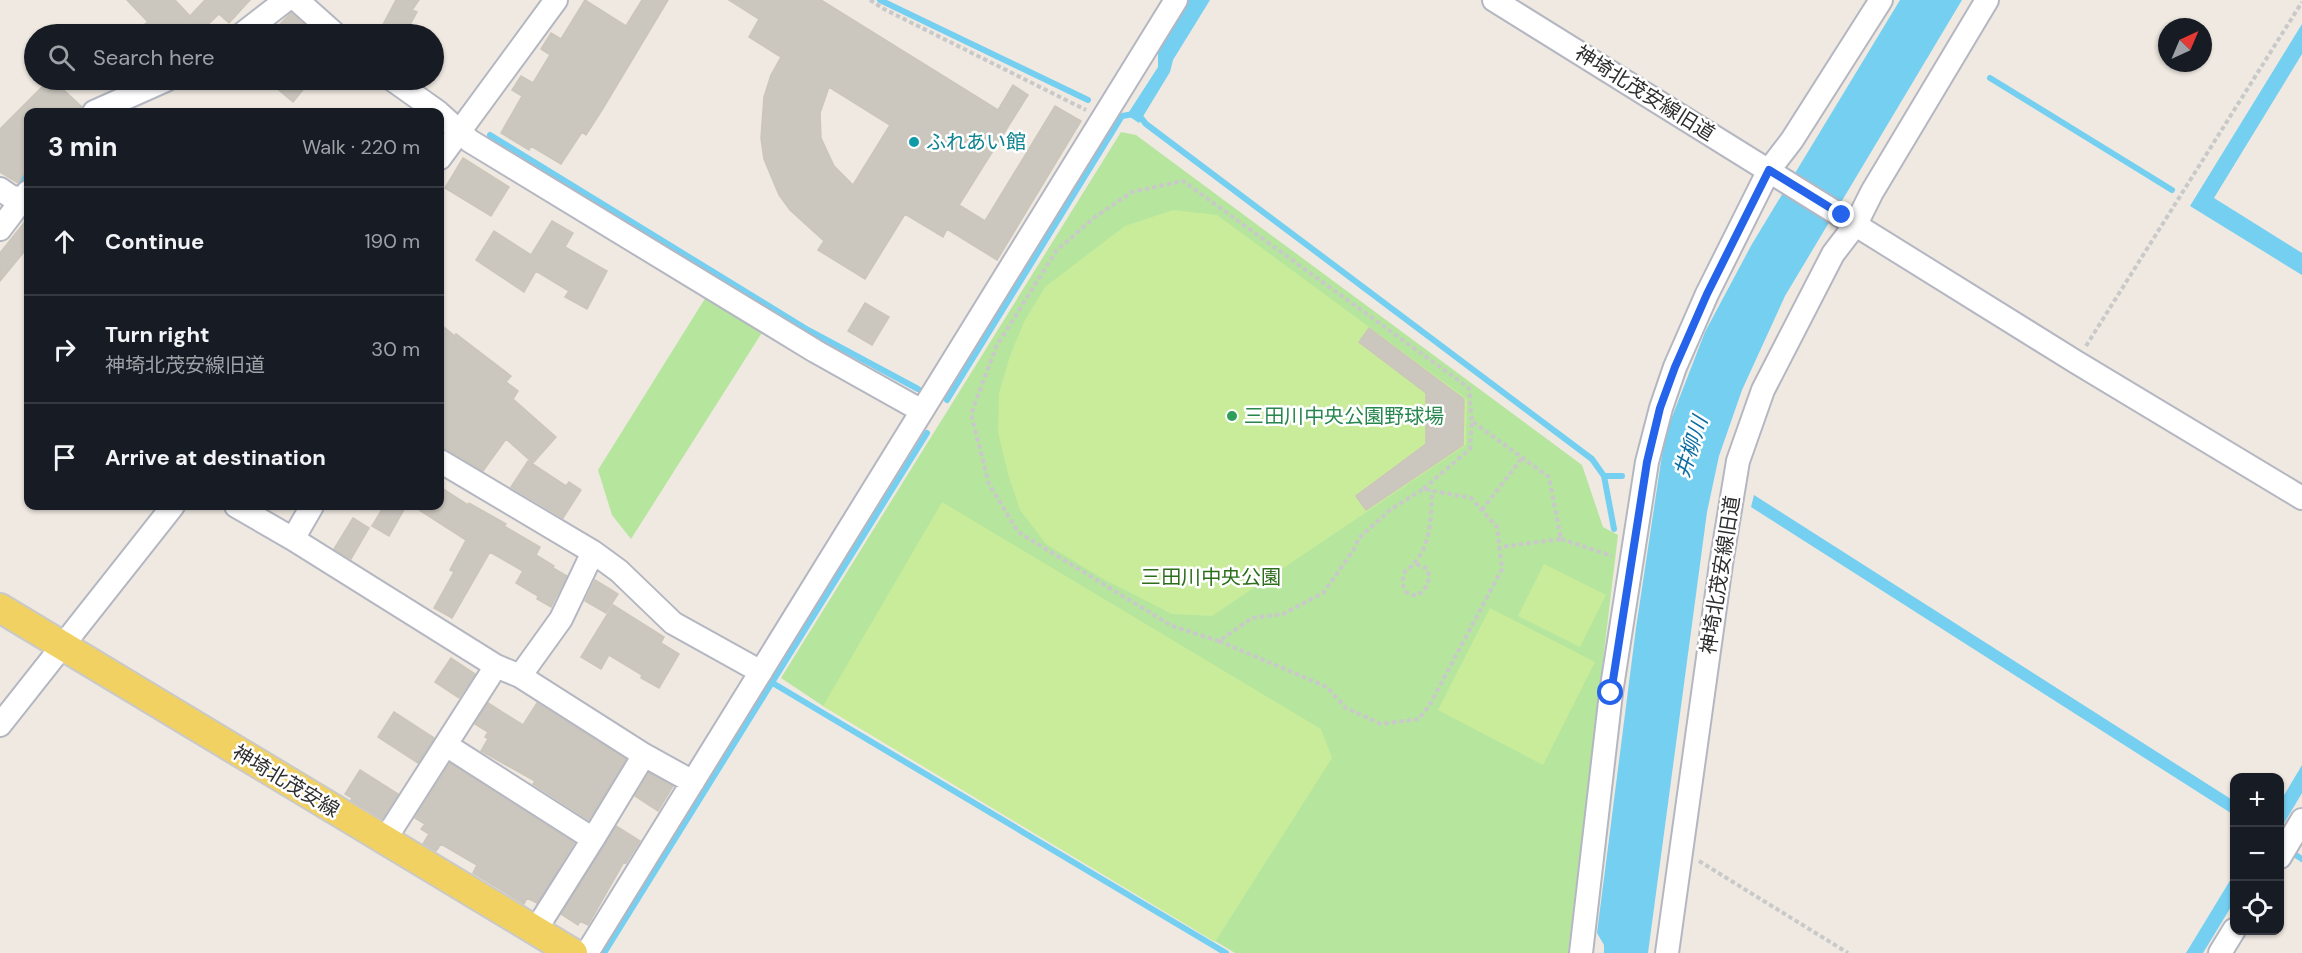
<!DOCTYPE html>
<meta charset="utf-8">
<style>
:root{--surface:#171b24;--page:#20242c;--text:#f1f3f6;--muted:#9ea1a6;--line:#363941}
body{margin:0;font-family:"DM Sans","Noto Sans JP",sans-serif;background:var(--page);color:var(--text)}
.controls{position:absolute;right:18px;bottom:18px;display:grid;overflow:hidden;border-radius:12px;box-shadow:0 2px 4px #0004}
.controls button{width:54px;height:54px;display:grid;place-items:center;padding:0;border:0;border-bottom:2px solid var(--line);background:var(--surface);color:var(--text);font:30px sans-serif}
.compass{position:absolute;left:2158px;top:18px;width:54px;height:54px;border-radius:50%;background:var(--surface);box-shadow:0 2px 4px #0004;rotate:44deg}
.stop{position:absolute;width:18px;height:18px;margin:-14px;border:4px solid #2563eb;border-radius:50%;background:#fff}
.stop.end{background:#2563eb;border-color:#fff;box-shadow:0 2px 6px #0008}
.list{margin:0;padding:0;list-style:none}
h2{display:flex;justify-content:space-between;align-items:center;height:78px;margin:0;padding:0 24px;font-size:26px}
h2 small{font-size:20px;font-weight:400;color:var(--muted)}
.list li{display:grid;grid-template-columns:39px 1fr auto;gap:18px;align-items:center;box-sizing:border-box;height:108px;padding:0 24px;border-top:2px solid var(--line)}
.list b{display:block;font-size:22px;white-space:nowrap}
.list p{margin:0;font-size:20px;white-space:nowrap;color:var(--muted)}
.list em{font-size:20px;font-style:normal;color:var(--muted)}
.icon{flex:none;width:33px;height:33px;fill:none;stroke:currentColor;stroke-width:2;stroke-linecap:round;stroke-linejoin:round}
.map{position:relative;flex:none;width:2302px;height:953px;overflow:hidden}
.search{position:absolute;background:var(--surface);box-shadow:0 2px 4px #0004;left:24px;top:24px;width:420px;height:66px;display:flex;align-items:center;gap:15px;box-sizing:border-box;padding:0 21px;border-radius:33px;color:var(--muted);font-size:22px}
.panel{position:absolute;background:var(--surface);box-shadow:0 2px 4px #0004;left:24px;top:108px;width:420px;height:402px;border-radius:12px}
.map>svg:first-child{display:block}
.green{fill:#b6e59e}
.pitch{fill:#c9ec9a}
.water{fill:#75cff0}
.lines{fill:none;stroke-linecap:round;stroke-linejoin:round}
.stream{stroke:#75cff0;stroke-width:6}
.building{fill:#cbc7bf;stroke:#cbc5ba;stroke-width:1.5;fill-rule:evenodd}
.minor-casing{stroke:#b4b7c1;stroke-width:26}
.major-casing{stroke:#c9c9c9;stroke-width:32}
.path{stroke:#c9c9c9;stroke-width:4;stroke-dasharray:4.5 3;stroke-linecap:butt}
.minor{stroke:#fff;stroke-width:22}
.major{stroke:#f2d163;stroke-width:28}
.route{stroke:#2563eb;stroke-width:8}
.culture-dot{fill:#0f9aa8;stroke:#fff;stroke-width:2}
.leisure-dot{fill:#2e9e5b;stroke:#fff;stroke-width:2}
.labels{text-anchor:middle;stroke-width:5;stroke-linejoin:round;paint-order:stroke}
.street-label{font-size:20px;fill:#2e2e2e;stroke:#fff}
.culture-label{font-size:20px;fill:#0d838f;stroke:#fff;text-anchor:start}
.leisure-label{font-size:20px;fill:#27864d;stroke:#fff;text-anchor:start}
.park-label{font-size:20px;fill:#2c6e1b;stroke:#fff}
.water-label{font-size:21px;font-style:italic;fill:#0d6fa3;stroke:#fff}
</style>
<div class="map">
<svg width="2302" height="953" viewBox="0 0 2302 953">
<rect width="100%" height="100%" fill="#efe9e1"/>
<path class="green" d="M1121 132 1136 135 1582 465 1603 527 1618 535 1568 953H1235L823 706 781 678Z
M706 297 763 331 631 539 612 515 598 470Z"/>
<path class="pitch" d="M1173 210 1217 215 1467 399 1466 445 1212 616 1172 614 1105 580 1046 544 1020 510 1008 474 998 432 999 393 1010 356 1024 322 1045 287 1125 226Z
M942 502 1321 729 1332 758 1215 942 823 706Z
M1544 564 1606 595 1580 647 1518 616Z
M1490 608 1595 662 1543 765 1438 710Z"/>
<path class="water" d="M1189 0H1210L1173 60 1170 72 1139 123 1127 115 1158 67V51Z
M1900 0H1962L1785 296 1742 390 1719 456 1707 512 1648 953H1604V945L1597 933 1636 628 1665 435 1705 332 1752 244Z
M2302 24V54L2214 198 2302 253V275L2190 206Z
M1754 495 2234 801V815L1751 507Z
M2302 765V793L2280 830V802Z
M2234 874V902L2203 953H2186Z"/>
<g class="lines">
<path class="stream" d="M880 0 1088 100
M227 34 238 26
M1990 78 2172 190
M1137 113 1146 124 1592 459 1604 476H1622
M490 135 808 330 918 389
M18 189 28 172
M947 400 1122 116 1134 114
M1604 476 1614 529
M771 682 1226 953
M2291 852 2302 859
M604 953 927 433"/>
</g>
<path class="building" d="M127 0H175L190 16 205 0H250L229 23 219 14 198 34H130L148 22Z
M396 0H419L412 10 417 12 405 34H378Z
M585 0 626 26 642 0H668L602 110 586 135 582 132 561 164 531 146 529 150 501 133 522 96 512 90 521 76 533 83 550 55 541 49 551 33 561 39Z
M729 0H821L998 110 1013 85 1028 95 959 205 985 221 1055 106 1081 121 997 260 947 229 943 237 905 214 865 279 818 250 824 241 790 210 779 195 764 159 761 138 764 97 771 75 781 57 749 37 759 19ZM829 87 890 125 853 185 834 166 821 138 820 113Z
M291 13 315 34H270Z
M49 80H53L82 107 81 112H28V166L18 183 0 172V129Z
M267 80H311L293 102Z
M463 158 509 187 491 216 445 188Z
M28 218V247L0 281V253Z
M552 221 573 233 565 247 607 271 587 309 565 297 569 291 536 271 524 292 476 260 494 231 531 255Z
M865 303 889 317 872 345 848 331Z
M440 324 455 336 456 334 511 376 506 382 518 391 513 399 556 437 533 463 506 439 483 471 447 449 440 448Z
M1369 328 1464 399 1463 445 1366 510 1356 496 1426 444V393L1359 342Z
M528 461 566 486 569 482 581 490 563 518 511 487Z
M440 487 468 505 469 503 506 524 504 526 540 547 536 555 554 566 553 568 567 576 551 607 537 599 538 596 516 583 523 571 490 552 452 618 434 608 454 572 450 570 466 540 413 506H440Z
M384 506H406L389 536 372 526Z
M353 518 369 528 351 559 334 549Z
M595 580 618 594 606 613 585 601Z
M613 605 664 637 661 643 679 654 659 688 641 678 642 675 609 655 601 669 581 657Z
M451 658 475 674 459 698 435 682Z
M488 703 523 725 537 703 626 759 589 820 533 784 535 781 481 751 488 739 485 737 488 732 475 724Z
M394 712 434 738 418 763 378 737Z
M450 763 574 843 537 903 527 898 524 904 473 873 477 865 441 844 436 851 423 844 429 834 421 829 425 824 415 818Z
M360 770 398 794 382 819 351 800 352 798 345 794Z
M649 773 673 786 658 811 635 796Z
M616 826 640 841 626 863 624 862 588 925 580 921 578 925 561 914Z"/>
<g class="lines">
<g class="minor-casing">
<path id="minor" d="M297 0 335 34
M1494 0 2076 362 2302 498
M242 34 286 0
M393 80 438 112
M94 112 166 80
M440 114 470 141 815 351 922 411
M440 158 556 0
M0 189 10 196 28 201
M0 229 28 192
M440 461 593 552 561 619 520 676
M236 506 293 539 496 666 520 676 644 755 693 782
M293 539 312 506
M593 552 619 571 673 623 761 672
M0 725 173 506
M446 745 593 839 644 755
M384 841 496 666
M2280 857 2302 820
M535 931 593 839
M587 953 1176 0
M1581 953 1611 693 1647 462 1661 408 1675 367 1707 294 1769 170 1792 140 1881 0
M1667 953 1721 564 1738 461 1763 390 1833 254 1856 224 1872 192 1987 0
M2220 953 2234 930"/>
</g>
<g class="major-casing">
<path id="major" d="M0 608 573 953"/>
</g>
<path class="path" d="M870 0 884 9 1086 110
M2086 346 2302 2
M1473 422 1549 477 1561 539 1500 547
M1482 510 1522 458
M1561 539 1612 556
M1416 564 1428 569C1430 582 1428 588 1416 596L1406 592 1402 583 1405 571C1431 554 1431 520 1432 491
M1219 641 1327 687 1346 708 1381 724 1419 719 1430 704 1502 569 1497 527 1471 498 1423 489 1390 510 1359 538 1353 551 1323 593 1283 614 1252 618 1219 641 1172 626 1018 532 989 484 971 414 996 347 1056 251 1095 217 1132 192 1183 181 1469 388 1472 422 1470 449 1423 489
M1699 861 1848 953"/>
<use href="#minor" class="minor"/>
<use href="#major" class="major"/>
</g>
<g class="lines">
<path class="route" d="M1611 693 1647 462 1660 408 1675 367 1707 294 1769 170 1842 215"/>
</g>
<circle class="culture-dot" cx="914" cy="142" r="6"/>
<circle class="leisure-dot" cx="1232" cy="416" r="6"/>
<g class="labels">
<g class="street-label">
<text transform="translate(1645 93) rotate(32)" y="7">神埼北茂安線旧道</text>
<text transform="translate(1720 575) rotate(-81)" y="7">神埼北茂安線旧道</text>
<text transform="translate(286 781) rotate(31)" y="7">神埼北茂安線</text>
</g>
<g class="culture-label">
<text x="926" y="149">ふれあい館</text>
</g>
<g class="leisure-label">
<text x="1244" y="423">三田川中央公園野球場</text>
</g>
<g class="park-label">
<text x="1211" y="584">三田川中央公園</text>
</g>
<g class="water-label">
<text transform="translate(1691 447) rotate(-72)" y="7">井柳川</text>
</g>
</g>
</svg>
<div class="controls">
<button>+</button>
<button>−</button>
<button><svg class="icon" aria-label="locate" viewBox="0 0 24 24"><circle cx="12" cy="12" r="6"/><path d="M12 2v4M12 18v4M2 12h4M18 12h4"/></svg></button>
</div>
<svg class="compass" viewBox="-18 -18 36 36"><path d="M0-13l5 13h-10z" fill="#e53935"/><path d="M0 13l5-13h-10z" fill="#9ea1a6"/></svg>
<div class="stop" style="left:1611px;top:693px"></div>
<div class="stop end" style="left:1842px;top:215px"></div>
<div class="search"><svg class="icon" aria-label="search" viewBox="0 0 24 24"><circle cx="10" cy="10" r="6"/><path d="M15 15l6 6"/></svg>Search here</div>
<section class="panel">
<h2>3 min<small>Walk · 220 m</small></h2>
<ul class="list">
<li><svg class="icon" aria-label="ahead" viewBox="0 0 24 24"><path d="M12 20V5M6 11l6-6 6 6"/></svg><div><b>Continue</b></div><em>190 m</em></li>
<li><svg class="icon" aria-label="right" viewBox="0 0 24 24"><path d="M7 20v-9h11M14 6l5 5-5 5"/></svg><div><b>Turn right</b><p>神埼北茂安線旧道</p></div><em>30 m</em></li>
<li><svg class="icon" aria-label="arrive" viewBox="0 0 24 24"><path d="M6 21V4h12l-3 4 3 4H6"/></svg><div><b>Arrive at destination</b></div></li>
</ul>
</section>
</div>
